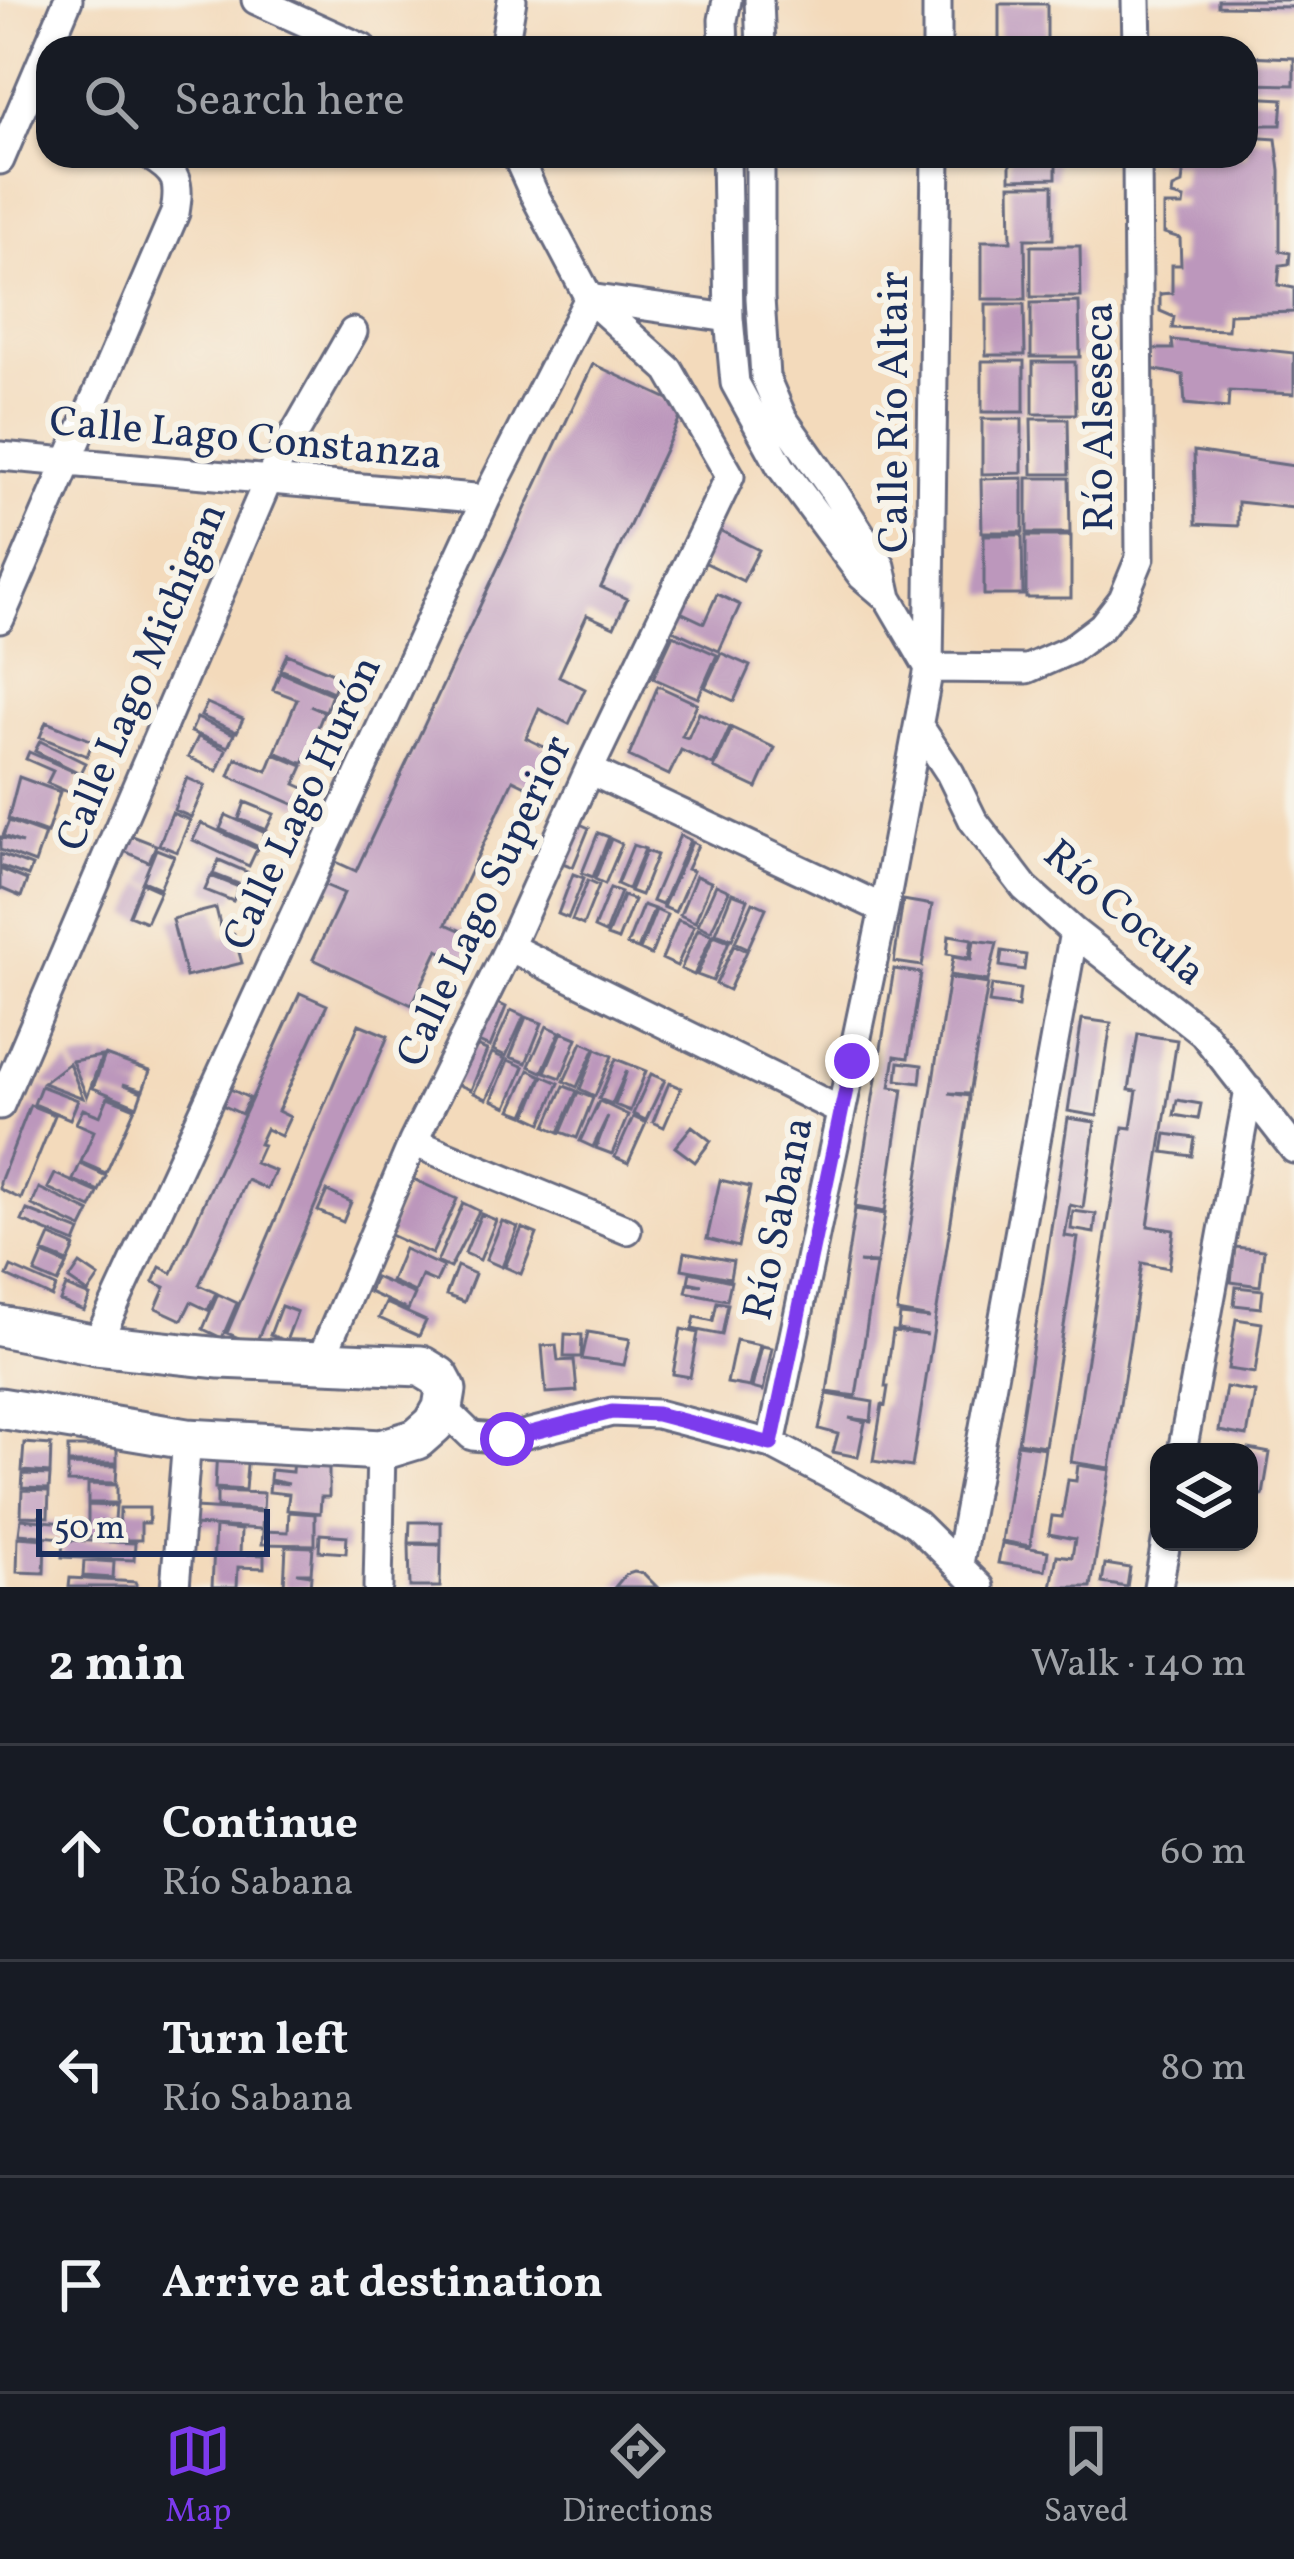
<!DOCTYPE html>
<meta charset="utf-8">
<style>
:root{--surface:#171b24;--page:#242831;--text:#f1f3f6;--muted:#9ea1a6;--line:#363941;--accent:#7c3aed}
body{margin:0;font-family:Vollkorn,serif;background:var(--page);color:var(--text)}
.controls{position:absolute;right:36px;bottom:36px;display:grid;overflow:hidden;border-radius:24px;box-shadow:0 3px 9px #0004}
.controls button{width:108px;height:108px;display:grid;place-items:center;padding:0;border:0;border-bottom:3px solid var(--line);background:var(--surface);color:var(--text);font:60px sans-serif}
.scale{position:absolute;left:36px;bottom:30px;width:234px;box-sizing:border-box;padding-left:12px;border:6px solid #1b2f5e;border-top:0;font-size:33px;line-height:42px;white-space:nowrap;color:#1b2f5e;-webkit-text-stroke:9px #f7f3e8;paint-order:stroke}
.stop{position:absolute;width:36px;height:36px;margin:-27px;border:9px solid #7c3aed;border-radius:50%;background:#fff}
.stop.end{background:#7c3aed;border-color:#fff;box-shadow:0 3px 12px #0008}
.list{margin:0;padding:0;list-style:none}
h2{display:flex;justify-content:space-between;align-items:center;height:156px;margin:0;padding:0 48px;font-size:51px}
h2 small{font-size:39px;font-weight:400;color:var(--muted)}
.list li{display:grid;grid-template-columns:78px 1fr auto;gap:36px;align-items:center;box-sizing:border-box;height:216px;padding:0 48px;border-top:3px solid var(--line)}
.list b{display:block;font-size:45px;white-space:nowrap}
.list p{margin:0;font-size:39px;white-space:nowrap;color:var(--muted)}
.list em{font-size:39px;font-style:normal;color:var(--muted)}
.icon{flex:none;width:66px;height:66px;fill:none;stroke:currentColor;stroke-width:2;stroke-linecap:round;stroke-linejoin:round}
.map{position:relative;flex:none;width:1294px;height:1587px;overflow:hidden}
.search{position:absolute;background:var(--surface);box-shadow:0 3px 9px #0004;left:36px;right:36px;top:36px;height:132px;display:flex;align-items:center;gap:30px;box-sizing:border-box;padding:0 42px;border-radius:36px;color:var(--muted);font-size:45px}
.sheet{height:804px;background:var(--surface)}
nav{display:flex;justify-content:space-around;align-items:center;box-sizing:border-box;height:168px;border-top:3px solid var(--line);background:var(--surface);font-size:33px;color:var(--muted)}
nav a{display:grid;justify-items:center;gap:6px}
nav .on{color:var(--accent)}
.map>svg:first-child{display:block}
.building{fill:#bc97bc}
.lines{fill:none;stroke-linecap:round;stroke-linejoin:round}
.minor-casing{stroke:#676b7f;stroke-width:33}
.secondary-casing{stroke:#676b7f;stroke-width:45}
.minor{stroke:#fff;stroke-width:27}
.secondary{stroke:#fff;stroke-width:39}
.route{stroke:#7c3aed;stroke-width:15}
.labels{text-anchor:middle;stroke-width:12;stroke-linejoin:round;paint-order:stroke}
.street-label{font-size:42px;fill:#1b2f5e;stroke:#f7f3e8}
</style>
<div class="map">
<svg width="1294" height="1587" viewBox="0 0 1294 1587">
<rect width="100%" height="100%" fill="#f7f3e8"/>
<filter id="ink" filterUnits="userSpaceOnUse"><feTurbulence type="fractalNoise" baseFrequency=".00833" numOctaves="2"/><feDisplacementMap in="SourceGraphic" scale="24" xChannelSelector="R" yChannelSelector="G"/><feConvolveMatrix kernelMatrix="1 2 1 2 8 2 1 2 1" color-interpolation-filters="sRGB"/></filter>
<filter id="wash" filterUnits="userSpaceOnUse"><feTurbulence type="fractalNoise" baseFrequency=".004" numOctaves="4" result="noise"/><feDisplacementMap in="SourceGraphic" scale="48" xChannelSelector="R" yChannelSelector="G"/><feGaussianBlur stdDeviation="2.7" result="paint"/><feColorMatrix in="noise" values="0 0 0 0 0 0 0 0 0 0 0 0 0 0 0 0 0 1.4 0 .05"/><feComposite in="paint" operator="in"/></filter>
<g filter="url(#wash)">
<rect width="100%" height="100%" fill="#f3dabb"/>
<g id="blocks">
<path class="building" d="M1218 0H1294V7L1218 6Z
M999 4H1047V48H999Z
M1246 56 1294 58V85L1246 84Z
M1246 97 1283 99 1281 125H1246Z
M1246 137 1276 139 1280 171V251L1290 253 1289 264 1280 265 1278 285 1294 288V312L1229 314 1228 330 1172 328 1174 317 1160 311V294L1172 293V265H1181L1180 238 1164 233V206H1183L1184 199 1172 196 1173 188 1182 184 1184 164 1159 162 1158 156H1246Z
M1010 156H1056V178L1010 179Z
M1010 185H1053V239H1025L1026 299H982V241H1011Z
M1031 246H1080L1081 297H1031Z
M1079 302 1080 357H1031V303Z
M986 304H1024L1025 355H986Z
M1172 340 1294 353V394L1229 391 1228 408 1185 404 1183 375 1151 369V349H1173Z
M982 361H1024V412H982Z
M1033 362H1075L1076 414H1033Z
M593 364 685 407 601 587 627 599 614 627 587 615 559 676 585 689 569 724 539 709 526 738 556 753 538 792 513 780 446 924 475 937 464 962 438 950 412 1005 313 959 344 893 325 885 336 862 356 871Z
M982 419H1022V473L982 474Z
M1031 419H1068L1069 474H1032Z
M1194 451 1294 466V508L1238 502V526L1196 524Z
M1023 478V532H982L981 479Z
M1027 478H1069L1070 533H1027Z
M711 526 759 550 743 581 696 558Z
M984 535H1022L1023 595H984Z
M1026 536H1071V598H1026Z
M717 594 740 605 719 651 666 627 674 609 704 623Z
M673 635 717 655 698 698 653 678Z
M721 653 750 666 734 701 705 687Z
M287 654 340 676 333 692 280 669Z
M280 672 332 694 326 711 310 706 324 712 303 764 275 752 297 699 273 690Z
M658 686 697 704 682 736 688 738 699 713 730 727 713 765 681 750 669 775 629 756Z
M207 703 243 719 237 732 201 716Z
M197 718 234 734 228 747 191 732Z
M46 722 93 741 87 756 40 737Z
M732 728 775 748 757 788 714 768Z
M198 737 226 750 217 771 188 757Z
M40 741 85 763 80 773 35 751Z
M29 752 79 774 70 793 47 783 53 771 26 759Z
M274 754 303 766 295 784 308 790 300 807 229 776 236 758 267 771Z
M19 777 60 792 47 833 8 819Z
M187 778 205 786 191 817 174 810Z
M245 802 274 814 266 830 239 819Z
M172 813 190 820 177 852 159 845Z
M226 815 265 833 259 847 220 829Z
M9 821 45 834 35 863 0 850V837L22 843 3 836Z
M573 821 589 828 573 867 557 861Z
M201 823 257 849 249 866 193 840Z
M598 833 609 837 593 877 582 873Z
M130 835 156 845 149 862 124 851Z
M680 835 690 840 662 905 652 901Z
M611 839 622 844 605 884 595 879Z
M692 842 698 845 687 869 693 871 675 912 663 907Z
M633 845 645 849 628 889 617 884Z
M156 849 174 856 160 888 143 881Z
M646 851 657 855 641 895 630 891Z
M0 854 32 866 28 876 0 866Z
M219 860 247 872 241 885 213 874Z
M0 869 27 880 21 897 0 888Z
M573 874 584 878 568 918 558 914Z
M211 876 239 887 233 901 205 890Z
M696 876 711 882 695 922 680 915Z
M588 880 599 885 583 925 572 920Z
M142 883 160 891 146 922 129 915Z
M716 885 729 891 711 931 698 925Z
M610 888 621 892 605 933 594 928Z
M732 893 748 899 732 939 716 933Z
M623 896 634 900 618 940 607 936Z
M903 900 932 905 922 966 894 962Z
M753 902 766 908 748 948 735 942Z
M643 905 654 909 638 949 627 945Z
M216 908 223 937 234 934 242 963 186 977 172 919Z
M656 910 667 915 651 955 640 950Z
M678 920 694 926 677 966 662 959Z
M698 929 712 935 694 975 681 969Z
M714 935 729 941 713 981 697 975Z
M949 935 972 939 969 958 947 954Z
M974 940 997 943 988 981 950 975 953 957 971 960Z
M734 945 747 951 729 990 716 984Z
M1002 951 1026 955 1024 970 1000 966Z
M894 969 921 973 908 1058 895 1056 890 1087 903 1089 885 1212 855 1207Z
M949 978 988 984 969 1094 949 1093 969 1096 968 1114 912 1467 873 1461 882 1405 885 1406 888 1387H885L893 1331 928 1335 898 1330 900 1315 930 1318 897 1312Z
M992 985 1020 989 1018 1007 989 1003Z
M300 993 327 1005 278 1111 290 1117 281 1136 266 1129 259 1144 263 1145 255 1163 275 1171 267 1189 247 1180 199 1285 216 1293 208 1310 191 1302 182 1320 156 1308 165 1287 153 1282 160 1267 172 1273Z
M491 1000 506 1007 490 1047 474 1040Z
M511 1010 524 1016 506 1056 493 1050Z
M526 1017 542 1023 526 1063 510 1057Z
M1082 1019 1111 1023 1097 1116 1068 1111Z
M359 1024 388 1036 255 1345 227 1333Z
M547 1026 560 1032 542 1072 529 1066Z
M562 1032 577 1038 561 1078 545 1072Z
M1138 1034 1177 1040 1148 1226 1174 1230 1169 1268 1142 1263 1110 1468 1071 1462 1123 1127 1131 1128 1137 1091 1129 1090Z
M582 1042 595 1048 577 1087 564 1081Z
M471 1044 487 1050 471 1090 455 1083Z
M596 1049 612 1056 595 1096 580 1089Z
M492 1053 505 1059 487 1099 474 1093Z
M105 1055 150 1071 143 1090 123 1084 142 1092 137 1106 93 1088Z
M102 1056 87 1097 72 1061Z
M616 1059 646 1071 630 1111 615 1105 627 1070 612 1104 599 1099Z
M508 1060 524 1067 507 1107 492 1100Z
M899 1062 922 1065 920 1083 897 1080Z
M69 1063 83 1098 43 1083Z
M529 1070 542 1076 524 1115 511 1110Z
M651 1074 665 1080 646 1120 633 1114Z
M543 1076 559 1083 542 1123 527 1116Z
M669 1083 681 1088 664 1127 653 1122Z
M41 1086 78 1100 70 1119 34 1104Z
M564 1086 577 1091 559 1132 546 1126Z
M228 1088 249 1098 242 1114 220 1104Z
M578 1092 593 1098 577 1138 561 1132Z
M108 1097 135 1108 106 1173 81 1162 94 1131 76 1123 83 1109 100 1116Z
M1177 1100 1201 1104 1198 1119 1174 1115Z
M599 1101 628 1115 612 1154 596 1148 608 1116 593 1147 580 1141Z
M30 1105 55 1115 21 1199 0 1189V1182Z
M633 1117 646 1123 628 1163 615 1157Z
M1068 1118 1095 1122 1083 1208 1070 1205 1065 1236 1078 1238 1045 1446 1018 1442Z
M692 1126 711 1141 695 1162 675 1147Z
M1166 1134 1195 1138 1192 1156 1163 1152Z
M80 1164 106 1176 99 1191 73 1180Z
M55 1174 98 1193 91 1208 48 1188Z
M413 1179 457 1199 432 1254 388 1234Z
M720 1180 750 1187 738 1247 707 1239Z
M39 1188 90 1212 82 1228 32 1205Z
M327 1191 351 1202 343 1222 318 1211Z
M463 1203 479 1211 450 1268 437 1262Z
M855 1209 885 1214 877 1263 859 1262 876 1265 856 1396 827 1392Z
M27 1210 80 1231 75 1243 22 1221Z
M1073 1211 1096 1214 1094 1233 1071 1229Z
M481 1214 496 1220 480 1260 465 1253Z
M502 1221 518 1227 502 1267 486 1260Z
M522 1228 537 1234 521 1274 505 1267Z
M50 1236 75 1247 68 1262 43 1252Z
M1235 1247 1264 1250 1260 1286 1231 1282Z
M404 1249 443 1267 436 1282 422 1276 415 1292 391 1281Z
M685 1252 733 1261 730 1278 682 1269Z
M43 1254 67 1265 58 1283 35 1273Z
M80 1264 99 1277 88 1293 69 1280Z
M457 1266 475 1274 464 1302 446 1295Z
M11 1267 56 1287 52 1297 7 1276Z
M690 1272 731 1281 727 1300 686 1292 688 1284 702 1285 688 1282Z
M375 1277 415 1294 408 1310 369 1292Z
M66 1286 90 1296 84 1311 60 1301Z
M1236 1287 1263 1290 1261 1308 1234 1305Z
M218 1294 237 1303 222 1338 203 1329Z
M717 1302 728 1304 722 1335 692 1329 695 1317 713 1321Z
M386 1303 426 1321 419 1336 379 1318Z
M281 1306 297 1312 286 1341 270 1335Z
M1236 1319 1262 1323 1255 1373 1228 1369Z
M681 1329 698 1333 690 1377 673 1374Z
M588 1332 630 1339 624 1365 582 1359Z
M565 1334 582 1335 581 1357H564Z
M736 1340 760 1345 750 1387 727 1383Z
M556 1345 558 1361 574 1360 577 1391 546 1393 542 1346Z
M762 1346 772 1348 763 1391 752 1388Z
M1226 1387 1255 1392 1247 1436 1219 1431Z
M827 1394 873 1402 871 1421 849 1418 865 1422 858 1457 833 1452 838 1434 819 1429Z
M24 1443 51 1445 50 1473 22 1471Z
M1017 1444 1045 1448 1030 1546 1002 1541Z
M68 1447H117V1463H68Z
M217 1449 248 1452 245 1490 215 1488Z
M1249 1449 1270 1453 1263 1495 1249 1492Z
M293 1459 329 1463V1497H321L320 1513 287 1510 289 1494 269 1492 270 1482 289 1484 270 1480 271 1470 292 1472Z
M68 1465 117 1466 116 1483 68 1482Z
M1078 1465 1110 1470 1091 1587H1051L1057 1555 1072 1557 1075 1539 1049 1534 1052 1516 1062 1517 1068 1480 1076 1481Z
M23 1474 50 1475 49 1489 22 1488Z
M88 1484 117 1485V1503H88Z
M22 1490 49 1491 48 1517 21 1516Z
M217 1491 264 1493 263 1510 217 1507Z
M88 1505 116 1506 115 1521H100L115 1523V1539L88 1537Z
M120 1508H149V1523H141V1540H119Z
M194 1508 263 1512 262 1529 193 1525Z
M289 1512 315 1514V1545L262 1544 263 1531 288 1532Z
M21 1519 65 1523 64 1530 70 1531 69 1540 135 1543 134 1560 62 1557 63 1538 19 1534Z
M410 1522H441V1543H409Z
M215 1527 241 1530 240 1554 264 1555V1568L238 1567 237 1587H212Z
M320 1534 347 1536 346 1553 319 1551Z
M18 1537 45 1539 44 1573 17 1572Z
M1002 1543 1048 1551 1045 1570 998 1563Z
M409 1544 441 1545 440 1587H410Z
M286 1546 313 1547 311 1573H297L311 1575 310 1587H284Z
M84 1560 114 1562 113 1578 83 1576Z
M1105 1564 1130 1568 1127 1587 1102 1583Z
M634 1572 644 1574 657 1587H615L625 1575Z
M70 1578 136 1582V1587H69Z"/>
</g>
</g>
<g filter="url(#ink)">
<use href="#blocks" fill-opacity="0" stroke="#676b7f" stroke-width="3"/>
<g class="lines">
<g class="minor-casing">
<path id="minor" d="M256 0 362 48
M759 0 761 48
M1136 0 1137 48
M504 48 512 0
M724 48 723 20 727 0
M937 48V0
M726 156 729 318 735 383 781 467 862 576 888 598
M760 156V298L765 377 783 419 833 490 881 566 888 598 929 668
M0 160 68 0
M0 456 486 499
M0 619 175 213C180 182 178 173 150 156
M929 668 1027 669 1070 650 1102 626 1123 599 1140 558 1137 156
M919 726 950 773 973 820 1025 888 1074 932 1203 1033 1294 1149
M589 770 884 909
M509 947 841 1111
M0 1105 269 478 353 332
M413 1142 627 1230
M96 1345 486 499 589 298 729 318
M319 1364 413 1142 509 947 589 770 730 476 669 370 589 298 534 194 517 156
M443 1408 472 1436 507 1439 612 1412 657 1414 771 1444 872 1497 916 1524 980 1587
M771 1444 884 909 929 668 936 156
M1182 1452 1249 1090
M959 1564 1074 932
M175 1587 187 1439
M378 1587 381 1450
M1158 1587 1166 1542"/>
</g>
<g class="secondary-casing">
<path id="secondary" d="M0 1326 96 1345 220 1358 421 1366 439 1377 446 1390 443 1408 434 1424 417 1439 381 1450 187 1439 0 1408"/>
</g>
<use href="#minor" class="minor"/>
<use href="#secondary" class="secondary"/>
</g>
</g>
<g class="lines" filter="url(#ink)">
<path class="route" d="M507 1439 612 1412 657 1414 771 1444 852 1061"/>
</g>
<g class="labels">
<g class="street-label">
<text transform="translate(892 412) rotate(-90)" y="15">Calle Río Altair</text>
<text transform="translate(1097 417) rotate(-90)" y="15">Río Alseseca</text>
<text transform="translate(246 436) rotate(5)" y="15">Calle Lago Constanza</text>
<text transform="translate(139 676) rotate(-67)" y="15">Calle Lago Michigan</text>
<text transform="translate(300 802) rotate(-65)" y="15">Calle Lago Hurón</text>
<text transform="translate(482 900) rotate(-65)" y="15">Calle Lago Superior</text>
<text transform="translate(1126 911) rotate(41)" y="15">Río Cocula</text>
<text transform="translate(776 1218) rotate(-78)" y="15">Río Sabana</text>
</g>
</g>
</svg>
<div class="controls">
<button><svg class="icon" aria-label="layers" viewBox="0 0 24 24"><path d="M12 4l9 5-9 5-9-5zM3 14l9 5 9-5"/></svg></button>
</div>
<div class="scale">50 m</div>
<div class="stop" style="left:507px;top:1439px"></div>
<div class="stop end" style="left:852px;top:1061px"></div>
<div class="search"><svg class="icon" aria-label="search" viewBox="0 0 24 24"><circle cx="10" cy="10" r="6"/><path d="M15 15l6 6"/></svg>Search here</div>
</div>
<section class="sheet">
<h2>2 min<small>Walk · 140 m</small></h2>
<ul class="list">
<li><svg class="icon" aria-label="ahead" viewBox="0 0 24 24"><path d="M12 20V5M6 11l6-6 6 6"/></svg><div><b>Continue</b><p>Río Sabana</p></div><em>60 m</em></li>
<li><svg class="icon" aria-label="left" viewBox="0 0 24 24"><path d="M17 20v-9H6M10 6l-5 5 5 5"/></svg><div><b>Turn left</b><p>Río Sabana</p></div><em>80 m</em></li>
<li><svg class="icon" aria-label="arrive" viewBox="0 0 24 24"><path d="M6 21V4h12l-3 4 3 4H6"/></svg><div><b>Arrive at destination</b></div></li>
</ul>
</section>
<nav>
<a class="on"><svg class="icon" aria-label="map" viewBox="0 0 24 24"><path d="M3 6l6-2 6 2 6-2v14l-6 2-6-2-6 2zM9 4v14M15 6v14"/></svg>Map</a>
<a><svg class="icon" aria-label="directions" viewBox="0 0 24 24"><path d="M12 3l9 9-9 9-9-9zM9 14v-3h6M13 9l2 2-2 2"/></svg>Directions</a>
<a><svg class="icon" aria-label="saved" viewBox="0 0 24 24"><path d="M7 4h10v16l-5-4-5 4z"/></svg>Saved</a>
</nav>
